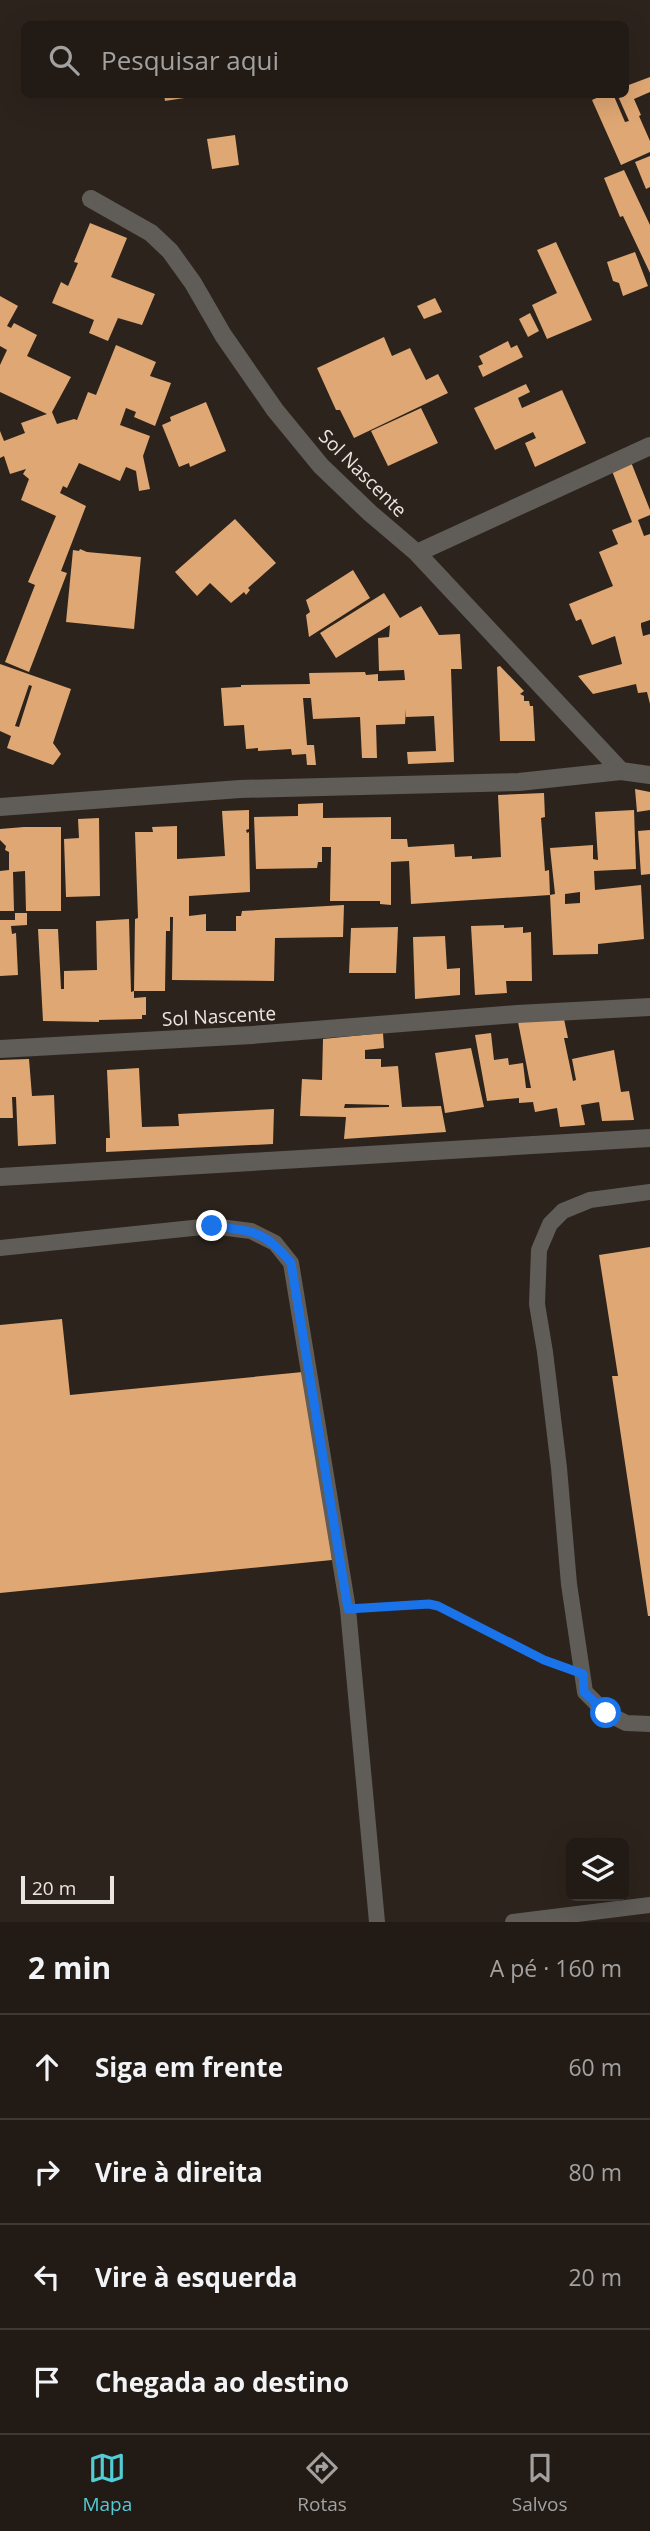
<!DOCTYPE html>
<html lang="pt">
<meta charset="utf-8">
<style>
:root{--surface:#211a15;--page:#29231e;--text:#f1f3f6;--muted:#a2a1a0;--line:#3e3834;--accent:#52ccd5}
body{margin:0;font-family:"Open Sans",sans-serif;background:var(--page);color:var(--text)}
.controls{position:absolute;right:21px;bottom:21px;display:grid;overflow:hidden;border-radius:10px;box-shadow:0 7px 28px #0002}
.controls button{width:63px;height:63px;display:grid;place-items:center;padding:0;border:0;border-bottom:2px solid var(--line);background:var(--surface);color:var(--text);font:35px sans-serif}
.scale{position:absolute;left:21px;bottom:18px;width:93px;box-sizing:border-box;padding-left:7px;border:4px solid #ebe5e0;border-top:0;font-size:19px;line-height:24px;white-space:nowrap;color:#ebe5e0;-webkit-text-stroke:5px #2c231c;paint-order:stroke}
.stop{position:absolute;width:21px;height:21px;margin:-16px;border:5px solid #1a73e8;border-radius:50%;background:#fff}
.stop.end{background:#1a73e8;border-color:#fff;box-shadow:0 2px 7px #0008}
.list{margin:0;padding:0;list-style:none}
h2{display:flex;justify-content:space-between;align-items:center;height:91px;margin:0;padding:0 28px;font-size:30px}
h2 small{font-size:23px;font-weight:400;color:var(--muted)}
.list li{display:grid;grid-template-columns:46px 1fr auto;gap:21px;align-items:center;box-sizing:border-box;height:105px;padding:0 28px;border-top:2px solid var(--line)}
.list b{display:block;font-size:26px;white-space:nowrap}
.list em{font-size:23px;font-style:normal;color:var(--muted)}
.icon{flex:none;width:38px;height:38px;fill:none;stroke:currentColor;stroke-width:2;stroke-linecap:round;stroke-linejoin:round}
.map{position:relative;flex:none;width:650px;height:1922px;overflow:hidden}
.search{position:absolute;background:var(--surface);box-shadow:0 7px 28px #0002;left:21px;right:21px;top:21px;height:77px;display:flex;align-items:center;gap:18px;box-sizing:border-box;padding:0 24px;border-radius:10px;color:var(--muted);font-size:26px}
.sheet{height:511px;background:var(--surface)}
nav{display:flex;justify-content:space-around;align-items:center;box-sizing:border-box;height:98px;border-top:2px solid var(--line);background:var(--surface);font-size:19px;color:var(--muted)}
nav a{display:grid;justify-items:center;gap:4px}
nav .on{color:var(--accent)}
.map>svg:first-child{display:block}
.building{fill:#dfa773;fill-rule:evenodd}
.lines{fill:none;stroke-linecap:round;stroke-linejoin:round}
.path{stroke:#958d87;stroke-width:4.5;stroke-dasharray:3.5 3.5;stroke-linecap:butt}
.service{stroke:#605c58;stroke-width:16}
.minor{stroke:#605c58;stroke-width:18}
.route{stroke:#1a73e8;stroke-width:9}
.labels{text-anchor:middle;stroke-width:7;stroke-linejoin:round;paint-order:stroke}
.street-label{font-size:19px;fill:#ebe5e0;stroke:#2c231c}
</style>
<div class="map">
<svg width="650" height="1922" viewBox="0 0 650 1922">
<rect width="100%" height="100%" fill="#2c231c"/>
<path class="building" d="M650 77V92L634 99 641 115 639 116 650 141V152L621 165 592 100 605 94H613L625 122 629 121 617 94H626V86Z
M164 94H197V96L165 101Z
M235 135 239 165 212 169 207 139Z
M650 156V187L646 189 635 162Z
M624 170 650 225V273L623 216 620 217 604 178Z
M90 223 127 238 111 277 155 294 142 325 118 318 108 341 89 333 94 320 52 303 61 282 68 286 78 263 74 262Z
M556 242 592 320 547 339 532 305 557 293 537 250Z
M635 252 648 286 623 296 619 283 613 281 607 262Z
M0 296 18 306 7 326 11 328 14 323 37 335 27 356 71 377 52 412 57 424 74 419 77 420 88 392 96 395 116 345 156 362 150 376 171 383 155 426 134 417 136 412 126 408 120 425 150 436 143 456 150 489 139 491 136 471 126 467 120 481 79 463 67 488 63 486 60 493 86 506 61 571 67 573 29 672 5 662 35 585 28 582 56 516 21 500 29 479 23 474 26 469 10 474 4 456 0 458V431L4 441 25 433 21 423 47 414 0 392V365L7 350 0 346Z
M435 298 442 312 424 319 417 306Z
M530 313 539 331 528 337 519 319Z
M384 337 392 356 410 348 426 380 438 374 448 393 354 438 340 410H336L317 368Z
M508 341 511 348 517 345 523 357 483 377 478 366 483 364 479 356Z
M526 384 530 392 518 398 522 408 562 390 586 443 535 467 525 443 536 438 533 432 495 450 474 408Z
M206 402 226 451 190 467 189 463 179 467 162 425 171 421 170 417Z
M421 408 438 443 388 466 371 431Z
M629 457 650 510V515L638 520 644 536 650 534V620L641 623V626L643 636 650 634V704L647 692 638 693 636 684 593 694 578 676 622 664 615 636 592 645 581 619 576 621 569 604 613 586 599 552 618 544 612 530 632 522 610 466Z
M235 519 276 563 248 588 250 590 246 595 244 592 231 603 210 583 197 596 175 572Z
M80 549 87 552 141 557 134 629 66 622 73 550 79 551Z
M353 570 370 598 309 637 306 615 310 612 306 600Z
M384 593 400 618 421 606 439 635 460 634 462 669H451L454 762 408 764 407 752 436 751 434 716 406 717V709L405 724 376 725 377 758H362L360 717 313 719 311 698H303L307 745H314L316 765H307L306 754 292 755 291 749 258 751V748L246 749 244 725 224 726 221 688 241 687V685L310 684 309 673 365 672 366 675 378 674V681L405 680 404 670 379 671 378 638 389 637 390 625 336 658 320 633Z
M0 664 71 689 53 743 61 754 53 765 7 748 11 736 0 731ZM29 685 32 686 19 727 15 726Z
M500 666 524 691 520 694 524 696V701H529L530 706H533L535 741H500L497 667Z
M635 789 650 792V810L637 812Z
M544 793 545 817 541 818 545 871 549 870 550 895 411 904 409 861 391 862V905L380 904V901H330L331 847H322V862H318L317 868 256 869 254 817 298 816V804L323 803V818L391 817V839H407L408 847 454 844 455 857 472 856V859L501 857 498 795Z
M249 810V829L246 830 247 833 249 832 250 892 189 896V916L206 914V931H236V916H241L242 911 344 905 343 937 275 938 274 981 172 980 173 917H170V931H166L165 991H134L135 919 138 918 135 832H153L152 827 177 826V859L225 856 222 811Z
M634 810 636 869 594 871 595 890 641 885 644 939 598 944V954L553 955 550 895 555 894 550 848 593 845V859L598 860 595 812ZM580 892V903L565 904V894Z
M99 818 100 896 66 897 64 839 79 838 78 819Z
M24 827H61V911H26L25 871 13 872 14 911H0V871L9 870V852L5 850 6 846 0 840V829Z
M650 830V874L641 875 638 831Z
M15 913H27V925L11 926 12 934 16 933 18 975 0 976V920H15Z
M129 919 131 992 134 991V998L146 997V1015H142V1019L99 1020V1022L43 1021 38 929H58L61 989H64V971L97 970 96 921Z
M504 925V928L523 927V933L531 932 532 981H506L507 993 475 995 471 926Z
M398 927 396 973H349L351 928Z
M445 936 447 969 460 968V995L415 999 413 937Z
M564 1019 568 1038H564L573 1081 576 1080 572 1059 614 1050 621 1092 629 1091 634 1120 602 1121 599 1102 581 1105 585 1125 560 1127 557 1108 535 1112 533 1102 519 1103V1098L487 1101 475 1035 491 1033 494 1060 508 1058 509 1065 523 1063 526 1088H531L518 1022Z
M383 1033 384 1048 365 1050V1059H381V1067L398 1066 402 1107 441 1106 446 1132 344 1139 346 1117 300 1116 302 1079 322 1080 323 1039ZM345 1104 389 1105V1107L344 1108Z
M471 1048 484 1107 445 1113 435 1053Z
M29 1059 32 1096 54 1095 56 1144 18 1146 16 1097H12L13 1118H0V1060Z
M139 1068 142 1127 179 1126 178 1114 274 1109 273 1144 106 1152V1138H110L107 1070Z
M650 1247V1616H648L612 1376H618L599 1255Z
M62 1319 70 1395 313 1371 332 1560 0 1593V1325Z"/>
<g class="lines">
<path class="path" d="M370 1608 429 1604 438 1606 560 1666"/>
<path class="service" d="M650 1192 590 1200 563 1211 550 1224 539 1250 537 1304 545 1352 559 1468 569 1584 585 1692 606 1713 626 1723 650 1724
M0 1248 212 1226 251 1231 275 1243 291 1263 348 1609 377 1922
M513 1922 650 1905"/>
<path class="minor" d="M91 199 151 233 170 251 193 283 223 335 275 410 321 466 370 513 417 553 621 771
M417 553 650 446
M0 807 240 789 519 782 621 771 650 775
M0 1049 252 1035 517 1014 650 1007
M0 1177 650 1138"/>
</g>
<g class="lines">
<path class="route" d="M212 1226C251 1231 265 1230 291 1263L348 1609 429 1604 438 1606 544 1660 583 1674 584 1692 606 1713"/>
</g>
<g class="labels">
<g class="street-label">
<text transform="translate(363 473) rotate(45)" y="7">Sol Nascente</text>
<text transform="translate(219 1016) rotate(-3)" y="7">Sol Nascente</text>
</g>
</g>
</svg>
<div class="controls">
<button><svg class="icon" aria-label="layers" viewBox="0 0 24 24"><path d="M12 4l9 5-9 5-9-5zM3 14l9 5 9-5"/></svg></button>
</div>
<div class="scale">20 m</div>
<div class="stop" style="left:606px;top:1713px"></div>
<div class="stop end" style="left:212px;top:1226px"></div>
<div class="search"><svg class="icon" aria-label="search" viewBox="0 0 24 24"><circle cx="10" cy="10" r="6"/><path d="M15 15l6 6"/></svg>Pesquisar aqui</div>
</div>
<section class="sheet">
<h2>2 min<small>A pé · 160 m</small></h2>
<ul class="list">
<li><svg class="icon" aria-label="ahead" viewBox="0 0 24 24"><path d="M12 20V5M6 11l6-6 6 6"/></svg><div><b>Siga em frente</b></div><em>60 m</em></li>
<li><svg class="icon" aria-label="right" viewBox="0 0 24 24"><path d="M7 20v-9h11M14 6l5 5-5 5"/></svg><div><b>Vire à direita</b></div><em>80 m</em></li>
<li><svg class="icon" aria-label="left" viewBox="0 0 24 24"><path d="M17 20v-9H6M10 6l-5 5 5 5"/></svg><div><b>Vire à esquerda</b></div><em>20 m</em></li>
<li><svg class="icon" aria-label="arrive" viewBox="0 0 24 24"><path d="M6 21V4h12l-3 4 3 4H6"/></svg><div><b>Chegada ao destino</b></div></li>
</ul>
</section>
<nav>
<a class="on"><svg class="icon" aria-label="map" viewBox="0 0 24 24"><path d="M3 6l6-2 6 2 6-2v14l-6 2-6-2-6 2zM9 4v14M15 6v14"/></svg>Mapa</a>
<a><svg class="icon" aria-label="directions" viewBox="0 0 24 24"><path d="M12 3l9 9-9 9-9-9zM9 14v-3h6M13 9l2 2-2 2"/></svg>Rotas</a>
<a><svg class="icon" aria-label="saved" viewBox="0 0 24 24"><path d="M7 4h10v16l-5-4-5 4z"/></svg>Salvos</a>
</nav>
